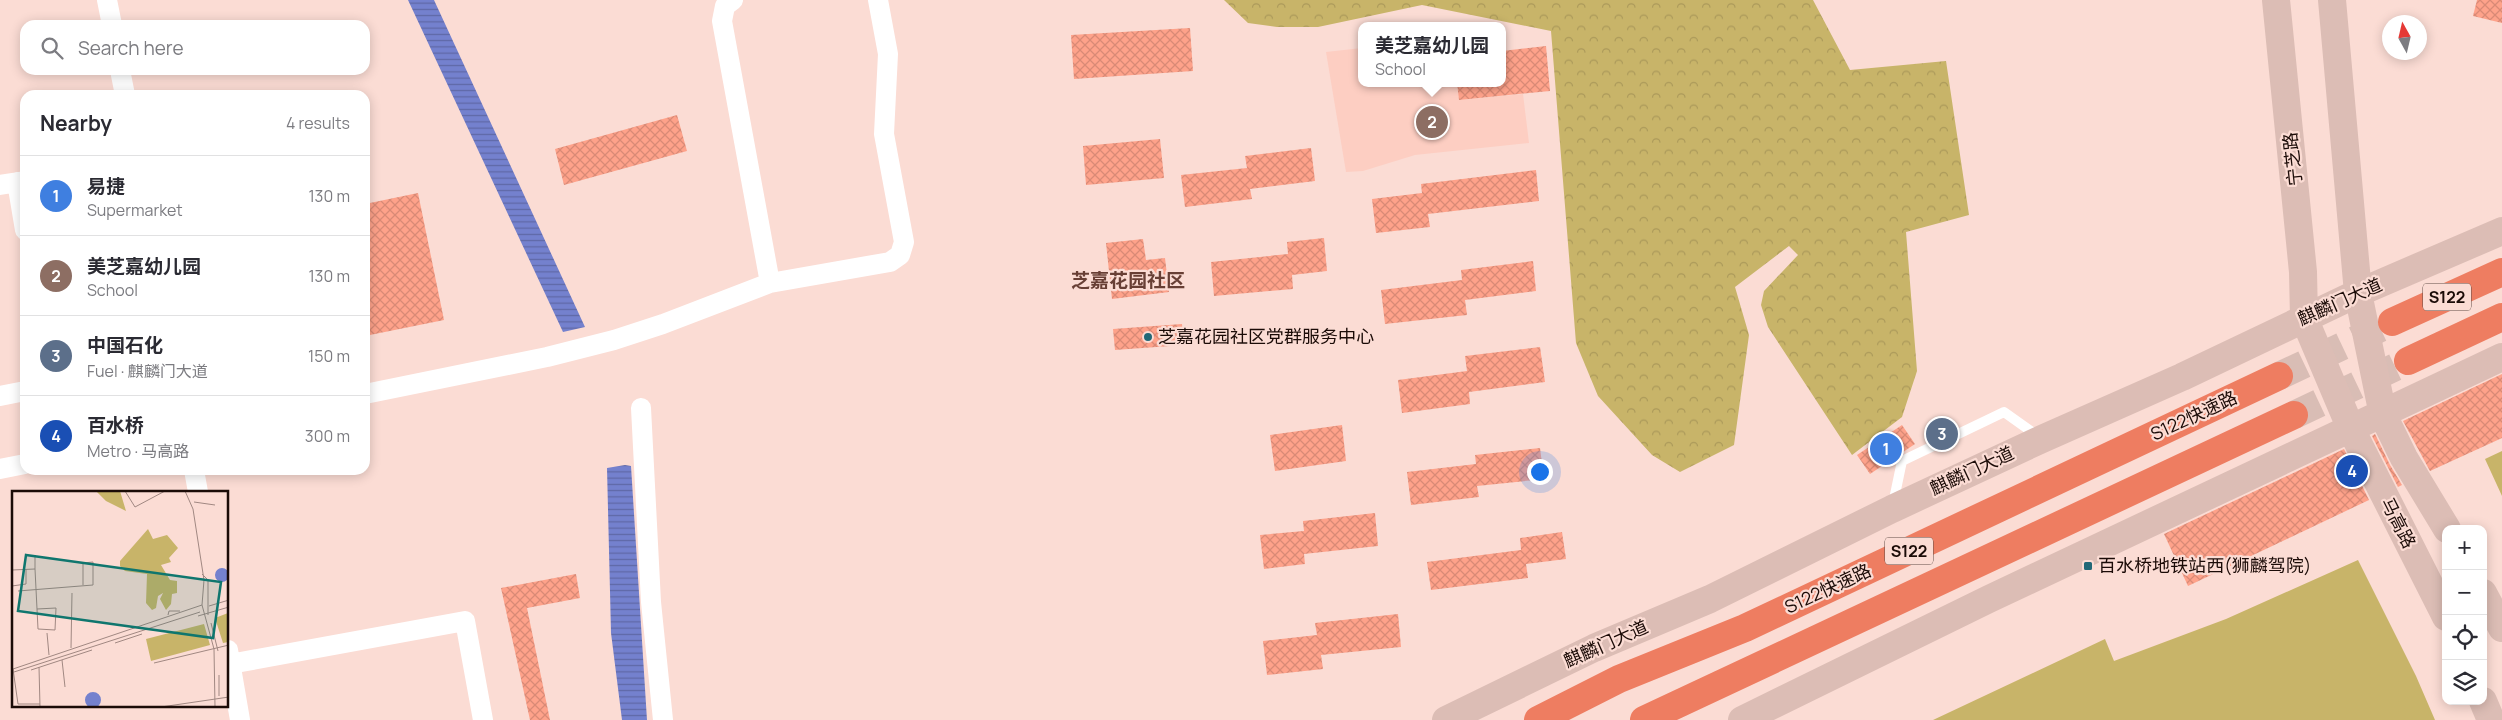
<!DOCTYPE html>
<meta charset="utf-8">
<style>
:root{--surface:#fff;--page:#f7f7f7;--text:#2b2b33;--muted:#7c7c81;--line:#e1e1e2;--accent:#ea580c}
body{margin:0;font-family:Manrope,"Noto Sans SC",sans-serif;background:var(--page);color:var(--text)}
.controls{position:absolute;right:15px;bottom:15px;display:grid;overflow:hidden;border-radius:10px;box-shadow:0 2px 12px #0003}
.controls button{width:45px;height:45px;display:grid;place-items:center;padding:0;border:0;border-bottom:1px solid var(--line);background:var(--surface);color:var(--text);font:25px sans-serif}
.compass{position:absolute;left:2382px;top:15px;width:45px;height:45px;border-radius:50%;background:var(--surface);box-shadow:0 2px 12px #0003;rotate:352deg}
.you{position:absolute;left:1539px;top:471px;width:18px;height:18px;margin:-12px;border:4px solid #fff;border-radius:50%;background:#1a73e8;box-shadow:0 0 0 8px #1a73e833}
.badge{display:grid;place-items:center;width:32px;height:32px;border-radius:50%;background:var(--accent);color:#fff;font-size:16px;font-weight:700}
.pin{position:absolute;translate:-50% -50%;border:2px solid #fff;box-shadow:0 1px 5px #0006}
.popup{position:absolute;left:1358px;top:22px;width:148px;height:65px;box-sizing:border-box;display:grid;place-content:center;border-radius:10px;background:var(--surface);filter:drop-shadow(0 1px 4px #0005);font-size:16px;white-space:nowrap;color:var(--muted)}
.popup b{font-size:19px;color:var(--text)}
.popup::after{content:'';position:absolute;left:50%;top:100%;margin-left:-10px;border:10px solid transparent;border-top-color:var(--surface)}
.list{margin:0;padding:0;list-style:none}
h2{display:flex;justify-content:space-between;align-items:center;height:65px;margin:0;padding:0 20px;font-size:21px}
h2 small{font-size:16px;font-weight:400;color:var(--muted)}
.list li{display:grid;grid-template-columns:32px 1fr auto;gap:15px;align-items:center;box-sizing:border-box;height:80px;padding:0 20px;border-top:1px solid var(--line)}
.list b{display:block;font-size:19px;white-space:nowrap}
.list p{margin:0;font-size:16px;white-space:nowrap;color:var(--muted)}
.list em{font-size:16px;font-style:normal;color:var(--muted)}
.icon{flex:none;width:28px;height:28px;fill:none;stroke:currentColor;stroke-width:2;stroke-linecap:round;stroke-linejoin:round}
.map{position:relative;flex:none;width:2502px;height:720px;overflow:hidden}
.search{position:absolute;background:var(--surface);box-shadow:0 2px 12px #0003;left:20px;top:20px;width:350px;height:55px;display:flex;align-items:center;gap:12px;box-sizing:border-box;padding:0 18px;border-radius:15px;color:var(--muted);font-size:19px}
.panel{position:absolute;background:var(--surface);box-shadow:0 2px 12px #0003;left:20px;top:90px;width:350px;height:385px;border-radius:15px}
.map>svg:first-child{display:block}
.built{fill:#fdcec2}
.grass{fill:#c8b469}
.forest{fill:url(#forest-crowns)}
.water{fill:url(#water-rules)}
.building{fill:url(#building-cross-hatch)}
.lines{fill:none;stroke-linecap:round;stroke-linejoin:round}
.highway-tunnel{stroke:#d9bdb5;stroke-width:28;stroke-dasharray:28 14;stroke-linecap:butt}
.lane{stroke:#fff;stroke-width:10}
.street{stroke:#fff;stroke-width:20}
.secondary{stroke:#dcbdb5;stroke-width:28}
.highway{stroke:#ee7d61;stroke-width:28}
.poi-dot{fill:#226877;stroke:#fbdcd4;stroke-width:2}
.labels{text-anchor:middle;stroke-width:4.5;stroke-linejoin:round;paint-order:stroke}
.shield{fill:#fbdcd4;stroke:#5e4a44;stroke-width:1}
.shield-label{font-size:16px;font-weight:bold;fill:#1b0b07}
.street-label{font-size:18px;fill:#1b0b07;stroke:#fbdcd4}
.poi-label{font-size:18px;fill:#1b0b07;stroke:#fbdcd4;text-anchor:start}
.neighbourhood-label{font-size:19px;font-weight:bold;fill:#683f35;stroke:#fbdcd4}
.inset-road{fill:none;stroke:#a18882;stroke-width:1}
.view{fill:#0f766e;fill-opacity:0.15;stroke:#0f766e;stroke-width:2.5}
.inset-edge{fill:none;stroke:#1b0b07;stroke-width:2.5}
</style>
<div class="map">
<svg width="2502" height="720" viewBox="0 0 2502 720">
<defs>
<pattern id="forest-crowns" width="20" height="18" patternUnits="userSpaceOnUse" patternTransform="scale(1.25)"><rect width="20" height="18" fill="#c8b469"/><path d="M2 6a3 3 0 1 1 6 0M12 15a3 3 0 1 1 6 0" fill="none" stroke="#ab995a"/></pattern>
<pattern id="water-rules" width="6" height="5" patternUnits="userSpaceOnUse" patternTransform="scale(1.25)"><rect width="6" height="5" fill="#7481ce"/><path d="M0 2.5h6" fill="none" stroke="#5e68a5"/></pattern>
<pattern id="building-cross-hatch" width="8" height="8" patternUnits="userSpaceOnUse" patternTransform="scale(1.25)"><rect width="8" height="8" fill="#fea28a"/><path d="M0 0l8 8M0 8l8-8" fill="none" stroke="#d98a76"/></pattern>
</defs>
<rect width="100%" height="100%" fill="#fbdcd4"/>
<path class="built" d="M1362 48V83H1457L1459 100 1523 94 1529 143 1415 155 1363 171 1346 172 1326 52Z"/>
<path class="grass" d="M2502 451V496L2485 459Z
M2358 560 2416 676 2435 720H1933L2105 639 2114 661 2226 619Z"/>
<path class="forest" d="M1224 0H1813L1850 70 1946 61 1969 215 1906 232 1917 371 1902 417 1852 455 1768 327 1761 305 1764 291 1798 255 1789 246 1735 287 1749 335 1734 445 1680 472 1652 455 1598 396 1576 343 1551 31 1422 5 1318 27H1277L1248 23Z"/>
<path class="water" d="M408 0H434L585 327 563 332Z
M625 465 631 466 647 720H622L611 633 607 468Z"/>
<path class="building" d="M2477 0H2502V23L2473 16Z
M1190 28 1193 71 1074 79 1071 35Z
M1546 46 1550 91 1459 100 1457 83H1502V51Z
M677 115 687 151 564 185 555 149Z
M1160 139 1164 178 1086 185 1083 146Z
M1311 148 1315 181 1250 189 1252 199 1185 207 1181 175 1247 168 1245 156Z
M1536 170 1539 201 1428 214 1430 227 1376 233 1372 199 1422 193 1421 184Z
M418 193 444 320 365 336V204Z
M1324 238 1327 271 1292 275 1293 289 1214 296 1211 262 1288 254 1287 242Z
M1143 239 1146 260 1165 258 1169 292 1112 299 1106 243Z
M1533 261 1536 291 1465 300 1467 315 1385 324 1381 290 1462 280 1461 270Z
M1182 324 1184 345 1115 350 1113 329Z
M1540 347 1545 382 1469 392 1470 404 1402 413 1398 380 1467 371 1465 356Z
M2502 374V438L2430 471 2403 421Z
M1342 425 1346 461 1275 471 1270 435Z
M1902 425 1915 444 1870 474 1857 455Z
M2375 434 2390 465 2402 485 2398 487 2372 436Z
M1540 448 1544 479 1477 486 1479 497 1411 505 1407 472 1476 464 1475 455Z
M2344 449 2369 500 2188 586 2164 534Z
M1375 513 1378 546 1304 554 1305 564 1264 569 1260 535 1304 531 1303 521Z
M1562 532 1566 559 1526 564 1528 578 1431 590 1427 562 1521 550 1520 538Z
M576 574 580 598 527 608 550 720H530L501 588Z
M1398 614 1401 647 1321 655 1323 669 1267 675 1263 641 1317 635 1315 623Z"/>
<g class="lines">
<path class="highway-tunnel" d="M2279 376 2387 325
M2294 415 2408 361"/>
<path class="lane" d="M1893 504 1902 461 2004 412 2039 437"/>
<path class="street" d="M107 0 112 25
M733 0 725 6 722 21 770 283
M120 70 125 95
M17 182 25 230
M0 185 25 181
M365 394 547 357 614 340 663 324 770 283 890 262 900 255 904 242 884 134 888 54 878 0
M0 396 25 391
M641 408 651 602 663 720
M0 469 25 464
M194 470 198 492
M228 650 240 720
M230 664 465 621 483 720"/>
<path class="secondary" d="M2276 0 2303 272 2304 318 2351 429 2446 617
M2332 0 2358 293 2383 415 2404 458 2447 529
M2483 593 2502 628
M2483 701 2491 720
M1446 720 1594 648 1710 599 1892 509 2042 439 2182 377 2358 293 2502 231
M1742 720 1989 599 2502 357"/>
<path class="highway" d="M2392 322 2502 272
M2408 361 2502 317
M1538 720 1619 679 1745 628 2279 376
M1644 720 2294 415"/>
</g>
<g class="poi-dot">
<circle cx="1148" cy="337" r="5"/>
<rect x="2083" y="561" width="10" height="10" rx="2.5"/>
</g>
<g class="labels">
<g class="shield">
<rect x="2423" y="283.5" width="48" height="27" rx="4"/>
<rect x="1885" y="537.5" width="48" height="27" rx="4"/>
</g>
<g class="shield-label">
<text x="2447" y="303">S122</text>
<text x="1909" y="557">S122</text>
</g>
<g class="street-label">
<text transform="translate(2293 159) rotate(-96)" y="6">宁芝路</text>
<text transform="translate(2340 302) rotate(-24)" y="6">麒麟门大道</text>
<text transform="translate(2194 416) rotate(-25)" y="6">S122快速路</text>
<text transform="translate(1972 471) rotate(-25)" y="6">麒麟门大道</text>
<text transform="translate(2398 523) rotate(63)" y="6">马高路</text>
<text transform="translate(1828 589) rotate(-25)" y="6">S122快速路</text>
<text transform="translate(1606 644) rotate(-24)" y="6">麒麟门大道</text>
</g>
<g class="poi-label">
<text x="1158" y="343">芝嘉花园社区党群服务中心</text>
<text x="2098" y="572">百水桥地铁站西(狮麟驾院)</text>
</g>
<g class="neighbourhood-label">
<text x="1128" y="287">芝嘉花园社区</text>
</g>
</g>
<g transform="translate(12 491)">
<rect width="216" height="216" fill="#fbdcd4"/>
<path d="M216 122V151L211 152 203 127ZM192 133 198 154 139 170 134 148Z" fill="#c8b469"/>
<path d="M84 0H108L114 20 94 10ZM136 38 141 48 155 44 166 57 157 67 159 71 149 74 158 89 165 90V102L160 103 159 113 154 119 148 108 151 102 146 105 144 117 140 119 134 112 135 83 113 80 108 75V70Z" fill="#c8b469"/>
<path d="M203 84a7 7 0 1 1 14 0a7 7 0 1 1-14 0ZM73 209a8 8 0 1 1 16 0a8 8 0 1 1-16 0Z" fill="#7481ce"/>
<path class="inset-road" d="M113 0 123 16 153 0M173 0 181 18 192 89 190 114 202 158 203 216M182 11 203 14M23 64V78L26 138 43 139 44 117 25 118M0 79 23 78M190 83 196 89V124M0 95 14 93V78M6 100 81 94V71L71 72V94M197 115 217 109M156 124 157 120H168M186 125 217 116M199 132 206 160M35 142 37 164M103 152 130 143M59 157 60 102M50 169 53 196M142 172 217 154M27 176 28 216M19 179 80 159M2 181 188 121M207 205V184M28 213H6L1 178 190 114M149 216 217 206"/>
<path class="view" d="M14 64 209 91 201 147 6 120Z"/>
<rect width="216" height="216" class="inset-edge"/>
</g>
</svg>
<div class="controls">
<button>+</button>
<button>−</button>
<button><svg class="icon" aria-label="locate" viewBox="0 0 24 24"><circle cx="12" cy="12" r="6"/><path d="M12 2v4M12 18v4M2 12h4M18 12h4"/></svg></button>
<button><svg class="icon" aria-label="layers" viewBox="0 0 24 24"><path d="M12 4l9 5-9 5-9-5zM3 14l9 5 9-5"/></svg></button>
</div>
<svg class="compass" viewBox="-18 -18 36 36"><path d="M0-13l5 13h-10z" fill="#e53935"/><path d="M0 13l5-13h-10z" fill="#7c7c81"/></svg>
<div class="you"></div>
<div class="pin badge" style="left:1886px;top:449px;background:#3f7fe0">1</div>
<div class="pin badge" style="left:1432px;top:122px;background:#8d6e63">2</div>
<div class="popup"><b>美芝嘉幼儿园</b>School</div>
<div class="pin badge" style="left:1942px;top:434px;background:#5c6f8a">3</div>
<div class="pin badge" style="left:2352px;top:471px;background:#1a4fb4">4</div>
<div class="search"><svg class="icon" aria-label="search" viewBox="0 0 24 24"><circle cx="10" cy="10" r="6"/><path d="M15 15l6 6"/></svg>Search here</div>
<section class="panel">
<h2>Nearby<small>4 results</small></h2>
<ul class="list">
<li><span class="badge" style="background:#3f7fe0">1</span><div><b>易捷</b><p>Supermarket</p></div><em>130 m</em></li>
<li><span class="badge" style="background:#8d6e63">2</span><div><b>美芝嘉幼儿园</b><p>School</p></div><em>130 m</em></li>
<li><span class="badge" style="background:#5c6f8a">3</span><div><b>中国石化</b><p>Fuel · 麒麟门大道</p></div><em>150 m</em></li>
<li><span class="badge" style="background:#1a4fb4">4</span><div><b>百水桥</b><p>Metro · 马高路</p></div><em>300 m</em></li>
</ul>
</section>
</div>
